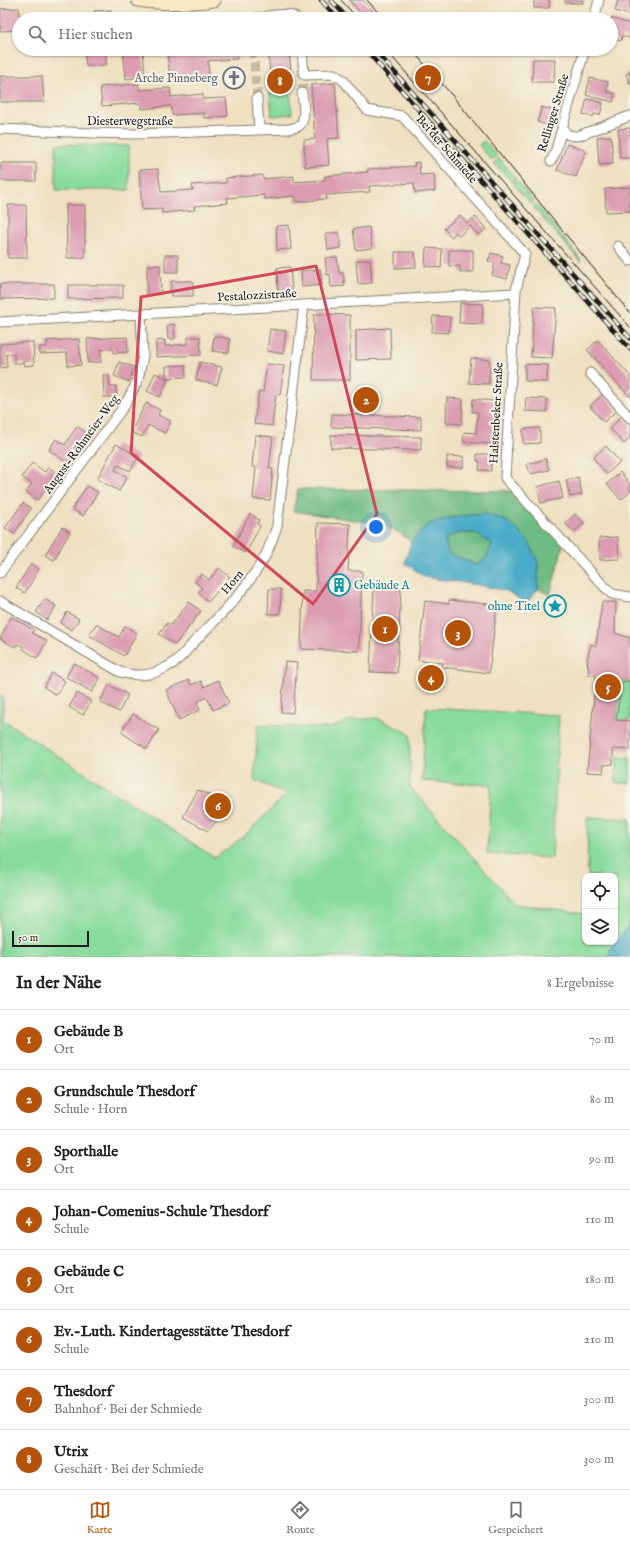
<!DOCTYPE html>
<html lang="de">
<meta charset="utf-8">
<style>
:root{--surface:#fff;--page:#f6f6f6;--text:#202124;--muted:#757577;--line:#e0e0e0;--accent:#b45309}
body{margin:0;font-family:"IM FELL English",serif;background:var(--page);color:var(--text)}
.controls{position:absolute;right:12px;bottom:12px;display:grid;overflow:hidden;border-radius:8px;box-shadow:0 1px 3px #0004}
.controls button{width:36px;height:36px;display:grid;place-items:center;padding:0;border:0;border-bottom:1px solid var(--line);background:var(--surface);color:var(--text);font:20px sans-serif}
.scale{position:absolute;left:12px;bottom:10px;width:77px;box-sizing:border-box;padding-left:4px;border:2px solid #1c1c1c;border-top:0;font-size:11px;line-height:14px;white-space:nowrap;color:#1c1c1c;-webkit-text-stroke:3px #f7f3e8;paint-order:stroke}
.you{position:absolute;left:376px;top:527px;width:14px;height:14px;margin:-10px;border:3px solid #fff;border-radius:50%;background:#1a73e8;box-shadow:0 0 0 6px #1a73e833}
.badge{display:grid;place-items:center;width:26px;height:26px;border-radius:50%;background:var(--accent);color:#fff;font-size:13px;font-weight:700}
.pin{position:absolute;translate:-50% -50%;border:2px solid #fff;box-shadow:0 1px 4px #0006}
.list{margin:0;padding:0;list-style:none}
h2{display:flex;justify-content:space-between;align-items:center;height:52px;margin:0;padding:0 16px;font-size:17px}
h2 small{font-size:13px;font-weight:400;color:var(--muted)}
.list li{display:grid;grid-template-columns:26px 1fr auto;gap:12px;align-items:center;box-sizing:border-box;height:60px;padding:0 16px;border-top:1px solid var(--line)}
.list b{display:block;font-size:15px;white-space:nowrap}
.list p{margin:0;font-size:13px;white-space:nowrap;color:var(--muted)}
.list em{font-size:13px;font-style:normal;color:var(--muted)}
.icon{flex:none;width:22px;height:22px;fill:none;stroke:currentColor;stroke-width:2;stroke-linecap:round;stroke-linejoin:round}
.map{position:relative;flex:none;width:630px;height:957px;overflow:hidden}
.search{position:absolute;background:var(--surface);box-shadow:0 1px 3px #0004;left:12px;right:12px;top:12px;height:44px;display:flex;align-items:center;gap:10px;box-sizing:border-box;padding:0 14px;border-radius:22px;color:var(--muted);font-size:15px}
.sheet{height:532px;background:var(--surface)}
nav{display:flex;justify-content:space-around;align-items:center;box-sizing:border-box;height:56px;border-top:1px solid var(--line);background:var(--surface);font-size:11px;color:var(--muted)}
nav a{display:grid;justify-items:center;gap:2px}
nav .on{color:var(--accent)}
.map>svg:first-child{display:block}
.green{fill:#88db9d;stroke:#527c5c}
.forest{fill:#6ebb84;stroke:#456c50}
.water{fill:#48abc7;stroke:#326472;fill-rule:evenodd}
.building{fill:#db9cb1}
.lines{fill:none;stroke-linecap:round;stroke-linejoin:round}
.street-tunnel{stroke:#c5b9a0;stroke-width:9;stroke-dasharray:9 4.5;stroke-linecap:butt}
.street-casing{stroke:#867e6e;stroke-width:11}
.secondary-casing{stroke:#867e6e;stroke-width:15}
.street{stroke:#fff;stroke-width:9}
.secondary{stroke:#f8e8c3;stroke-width:13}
.tram{stroke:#1c1c1c;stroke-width:1}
.rail-casing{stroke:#1c1c1c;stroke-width:4.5}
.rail{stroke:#f7f3e8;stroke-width:3;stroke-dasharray:9;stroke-linecap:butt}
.marked{fill:none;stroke:#d1495b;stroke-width:3;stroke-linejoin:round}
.labels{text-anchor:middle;stroke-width:4;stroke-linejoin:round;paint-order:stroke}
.worship-label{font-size:12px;fill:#5b616d;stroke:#f7f3e8;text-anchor:end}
.street-label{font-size:12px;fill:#1c1c1c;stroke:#f7f3e8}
.culture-label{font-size:12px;fill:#0d838f;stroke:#f7f3e8;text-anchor:start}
</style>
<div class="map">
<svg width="630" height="957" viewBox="0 0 630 957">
<rect width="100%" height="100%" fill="#f7f3e8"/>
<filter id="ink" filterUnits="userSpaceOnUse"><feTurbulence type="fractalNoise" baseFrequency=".025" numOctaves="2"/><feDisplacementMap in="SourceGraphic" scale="8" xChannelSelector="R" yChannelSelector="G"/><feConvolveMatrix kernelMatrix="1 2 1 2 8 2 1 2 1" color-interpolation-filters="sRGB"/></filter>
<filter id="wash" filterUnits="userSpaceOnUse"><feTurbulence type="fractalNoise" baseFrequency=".012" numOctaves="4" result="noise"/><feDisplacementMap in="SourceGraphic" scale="16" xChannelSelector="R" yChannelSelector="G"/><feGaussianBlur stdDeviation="0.9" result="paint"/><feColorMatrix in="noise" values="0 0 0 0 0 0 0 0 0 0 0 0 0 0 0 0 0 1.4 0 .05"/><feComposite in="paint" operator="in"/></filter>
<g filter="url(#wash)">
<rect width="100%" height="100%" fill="#efe0c1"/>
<path class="green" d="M290 91 292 114 272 116 270 93Z
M484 141 497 156 492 161 479 145Z
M56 144 129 146V190H56Z
M499 158 516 179 512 182 494 163Z
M517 181 534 202 531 204 513 184Z
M536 204 581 260 580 261 533 207Z
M630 681V721L616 720 622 682Z
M0 696 3 698V720L215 858 244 836 287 794 254 780 258 725 330 728 351 720 377 718 410 734V787L515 904 585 914V942H615V876H588L587 817 630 819V957H0Z
M426 708 559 715 552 858 487 854 491 785 422 781Z
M617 757 630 758V783H616Z"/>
<path class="forest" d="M298 489 516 491 564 542 550 595 538 589V562L509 522 486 514 458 516 428 524 411 542 400 533 381 524 293 511Z
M460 533H475L492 544 486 558 477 565 448 553 445 538Z"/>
<path class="water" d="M486 514 509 522 529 542 538 562V589L529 600 524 602 507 591 478 585 425 577 405 563 411 542 428 524 458 516ZM460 533H475L492 544 486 558 477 565 448 553 445 538Z
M630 924V957H609L610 948Z"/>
<g id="blocks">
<path class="building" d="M349 0H363L380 19H366Z
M534 0H550L549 8H534Z
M565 0H583V3H565Z
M618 0H630V15L615 11Z
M19 8V15L43 14V19H19V30L0 31V9Z
M111 10 112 19H95L94 11Z
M238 16V19H211V18Z
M611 18 630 24V38L622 36 621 41 611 38Z
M84 49H122V50L106 51V65L86 66Z
M123 49H143L145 77 126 79Z
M167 49H236L237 59 208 61 209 76 170 80Z
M268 49H289L292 87 271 88Z
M533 59H555L554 82H532Z
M630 72V85L626 74Z
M0 76H42L44 102H0Z
M590 78 608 82 606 91 615 94 613 102 586 95Z
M335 83 339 138 327 139 329 165 305 167 304 140 315 139 311 85Z
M139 84V90L170 88 171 97 203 94V99L226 98 228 116 204 118V113L172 115 171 106 141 109 140 103 102 106 100 87Z
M587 99 603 103 600 115 594 114 593 117 583 114Z
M542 107 555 111 550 126 537 122Z
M630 128V158H620L618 129Z
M611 136 613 164 599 165 597 137Z
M567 144 586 151 576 177 557 170Z
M419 162 420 175 434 174 435 191 415 193 414 183 369 186 370 192 326 195 327 199 296 202 295 196 264 199V195L227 198 228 203 194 206 195 210 162 213V209L142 210 139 170 158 169 161 192 193 190 192 185 226 183V178L262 175 263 179 294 176V182L325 180V176L368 172V169L415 166 414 163Z
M0 163H36V181H1Z
M630 187V211L606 212 605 189Z
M8 205H26L27 258H8Z
M66 205H85V258H67Z
M460 215 467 223 476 217 486 229 478 235 470 226 459 236 456 232 452 237 444 229Z
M289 225 291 249 277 250 276 226Z
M369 227 372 248 356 250 353 229Z
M339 232 341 248 328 250 326 234Z
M426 248 442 249 441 268 425 266Z
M449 250H473V272H460V266H449Z
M395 252H415L416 267 395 268Z
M491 253 503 256 501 263 510 265 507 279 492 275 495 263 488 261Z
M165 255H178V272H165Z
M337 257 339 273H343L345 286 331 287 330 274 327 275 325 258Z
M370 259 372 283 358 284 356 261Z
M147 265H160L161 294H147Z
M290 267 292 291 278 292 277 268Z
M320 269 322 285 302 287 301 271Z
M171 281H193V296H171Z
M0 284H54V298L0 299Z
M68 285H123V298L68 299Z
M460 303 483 304 482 324 459 323Z
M534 307 556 308 552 358 531 357Z
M314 314 350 315V380H313Z
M433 316 450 317 449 333 432 332Z
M174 324 175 339H168L167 325Z
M390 328 391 359 356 360V330Z
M270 329 286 331 283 354 267 351Z
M214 336 230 339 229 353 212 351Z
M127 337 128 352 114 353 113 349 101 350V362L88 363 87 339Z
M188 337H200L201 355 156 357V341L165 340V346L188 344Z
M79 339 81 365 68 366 67 353 40 354V347H47V341Z
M598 340 630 376V397L587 350Z
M33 342 34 365 24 366V363H14V354H6L7 367 0 368V344Z
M471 358 490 360 489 384 469 383Z
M119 362 134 367 129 382 114 376Z
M200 362 222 367 217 385 196 380Z
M267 364 284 366 280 395 276 394 272 426 254 424 259 391 263 392Z
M525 364 548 365 547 382 525 381Z
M185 365 186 377 166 378V366Z
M155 373 168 379 160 397 147 391Z
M103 375H109L110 387 116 386V397H104Z
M603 394 617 410 604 422 590 406Z
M447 398 463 399 462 424 446 423Z
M526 398 547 399V412L525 411Z
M473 399 496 401 492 444 463 442 464 432 476 433 478 412H472Z
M146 403 160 410 158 415 171 421 165 433 148 425 142 437 131 432Z
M332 414 421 417V430L331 427Z
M622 416 630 424V438L624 444 610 428Z
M77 426 87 433 67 463 49 450 56 439 65 445Z
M540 428V443L523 444V429Z
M255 435 273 437 269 468 273 469 270 500 253 499 256 467H252Z
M331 435 421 437V450L331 448Z
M116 444 139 456 130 471 118 465 115 470 127 477 119 491 97 479Z
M606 446 620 462 607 474 593 458Z
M477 454H495V463H491V471L479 470 480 461H477Z
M447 456 464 457 463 468 447 467Z
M546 459 549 470 530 474 527 464Z
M32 463 45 472 48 467 57 473 38 500 26 492 32 484 22 477Z
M620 472 630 484V492L621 500 607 484Z
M578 477 582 494 570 497 566 480Z
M559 481 563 498 541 503 537 487Z
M87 486 98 492 83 516 72 509Z
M23 503 31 508 14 534 5 528Z
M250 514 259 520 257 524 260 526 246 553 233 546Z
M575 514 584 523 574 532 565 523Z
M318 523 350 524 348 571H362L359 651 301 649 303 591H316Z
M62 527 70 532 54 560 45 555Z
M618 537 619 559 600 560 599 538Z
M31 564 39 569 25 593 16 588Z
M219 568 230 577 208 602 198 593 202 588 195 582 202 574 209 580Z
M374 586 401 587 397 673 370 672Z
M269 589H281L280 614H268Z
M45 599 56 606 47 620 36 612Z
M449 600 497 605 489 673 442 667 443 663 418 660 425 601 449 604Z
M189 602 201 611 175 645 159 634 167 623 171 625Z
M602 602H616L615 633 630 638V681L622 682 616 720 630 721V750L613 749V764L604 765 603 773 587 772 596 675H589L587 660 591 644 596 646Z
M67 612 79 619 72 630 60 623Z
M11 617 34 630 32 633 47 641 37 658 23 649 24 647 18 644 15 647 0 639Z
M96 624 119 637 125 626 137 633 124 656 89 635Z
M285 662 297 663 293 713 281 712Z
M74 663 100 678 92 692 66 677Z
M52 673 65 681 56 695 44 687Z
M189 680 191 685 201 681 204 687 218 680 229 703 213 710 207 697 197 702 200 710 179 720 166 690Z
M109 685 128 695 119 712 100 702Z
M77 693 91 701 83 715 69 707Z
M133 714 159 730 147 749 121 732Z
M198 790 223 800 230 808 224 821 218 819 208 831 183 817Z"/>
</g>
</g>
<g filter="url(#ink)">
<use href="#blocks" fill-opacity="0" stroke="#867e6e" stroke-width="1"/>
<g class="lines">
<path class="street-tunnel" d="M253 19 257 16H267
M253 49 257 98
M302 93 304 75"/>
<g class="street-casing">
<path id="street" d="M267 16C275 15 291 12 297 19
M594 19 599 0
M302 49 304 75 334 74 343 80 367 110 402 116 525 254 516 290 505 478 600 582 612 594 630 597
M257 98 259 130
M562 126C565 135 569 136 578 136L630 116
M0 129 92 133 133 134 289 129C291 128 296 128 299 126 307 120 303 102 302 93
M551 161 555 153 585 49
M618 246 630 261
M0 322 515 293
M590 373 630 418
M0 573 125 405 138 380 143 356 141 314
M0 601 120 672C138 677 151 676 167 667 178 662 186 651 194 642 219 617 245 591 263 560 269 550 273 537 277 526L304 305"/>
</g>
<g class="secondary-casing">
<path id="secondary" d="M138 0C164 4 189 3 214 0"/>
</g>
<use href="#street" class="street"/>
<use href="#secondary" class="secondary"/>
<path class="tram" d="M341 0 358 19
M367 0 384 19
M385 49 630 327
M411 49 451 94 630 313"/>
<g class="rail-casing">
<path id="rail" d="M321 0 338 19
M331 0 348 19
M365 49 630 349
M374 49 630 338"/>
</g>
<use href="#rail" class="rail"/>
</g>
</g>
<path class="marked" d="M316 266 377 514 313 604 131 453 141 297Z"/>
<defs>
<g id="church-ring" transform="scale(1.15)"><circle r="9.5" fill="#f7f3e8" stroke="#6b7280" stroke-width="1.5"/><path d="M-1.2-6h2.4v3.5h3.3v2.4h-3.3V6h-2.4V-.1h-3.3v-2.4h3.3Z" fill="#6b7280"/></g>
<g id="building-ring" transform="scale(1.15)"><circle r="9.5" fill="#f7f3e8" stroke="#0f9aa8" stroke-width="1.5"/><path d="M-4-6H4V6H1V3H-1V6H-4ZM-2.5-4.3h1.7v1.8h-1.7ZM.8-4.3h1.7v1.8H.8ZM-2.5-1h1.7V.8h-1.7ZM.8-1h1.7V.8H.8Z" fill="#0f9aa8"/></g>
<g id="sight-ring" transform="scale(1.15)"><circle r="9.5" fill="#f7f3e8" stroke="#0f9aa8" stroke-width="1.5"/><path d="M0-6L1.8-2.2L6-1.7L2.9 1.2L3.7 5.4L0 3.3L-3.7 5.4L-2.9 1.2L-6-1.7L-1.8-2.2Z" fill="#0f9aa8"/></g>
</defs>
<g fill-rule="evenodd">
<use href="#church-ring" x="234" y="78"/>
<use href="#building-ring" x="339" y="585"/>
<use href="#sight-ring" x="555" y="606"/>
</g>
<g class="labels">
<g class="worship-label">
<text x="218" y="82">Arche Pinneberg</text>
</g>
<g class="street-label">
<text transform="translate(553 113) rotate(-73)" y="4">Rellinger Straße</text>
<text x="130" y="125">Diesterwegstraße</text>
<text transform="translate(447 149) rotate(49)" y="4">Bei der Schmiede</text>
<text transform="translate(257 295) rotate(-3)" y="4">Pestalozzistraße</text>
<text transform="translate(496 413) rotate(-87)" y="4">Halstenbeker Straße</text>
<text transform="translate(81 444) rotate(-54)" y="4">August-Röhmeier-Weg</text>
<text transform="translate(232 582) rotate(-50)" y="4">Horn</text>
</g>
<g class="culture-label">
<text x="354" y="589">Gebäude A</text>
<text x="540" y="610" text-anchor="end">ohne Titel</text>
</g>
</g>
</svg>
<div class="controls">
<button><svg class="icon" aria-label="locate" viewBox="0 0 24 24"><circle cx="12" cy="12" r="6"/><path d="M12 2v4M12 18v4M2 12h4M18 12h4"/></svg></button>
<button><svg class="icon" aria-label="layers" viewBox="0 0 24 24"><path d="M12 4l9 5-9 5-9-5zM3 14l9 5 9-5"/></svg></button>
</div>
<div class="scale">50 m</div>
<div class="you"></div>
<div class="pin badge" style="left:385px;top:629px">1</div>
<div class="pin badge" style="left:366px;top:400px">2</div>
<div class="pin badge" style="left:458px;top:633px">3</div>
<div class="pin badge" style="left:431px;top:678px">4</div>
<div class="pin badge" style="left:608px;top:687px">5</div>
<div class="pin badge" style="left:218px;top:806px">6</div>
<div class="pin badge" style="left:428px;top:78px">7</div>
<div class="pin badge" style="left:280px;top:81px">8</div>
<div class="search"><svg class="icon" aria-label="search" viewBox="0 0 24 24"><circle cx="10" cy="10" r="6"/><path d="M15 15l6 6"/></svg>Hier suchen</div>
</div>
<section class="sheet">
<h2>In der Nähe<small>8 Ergebnisse</small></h2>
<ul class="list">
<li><span class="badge">1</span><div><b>Gebäude B</b><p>Ort</p></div><em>70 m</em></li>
<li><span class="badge">2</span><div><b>Grundschule Thesdorf</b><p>Schule · Horn</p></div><em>80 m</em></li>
<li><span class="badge">3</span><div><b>Sporthalle</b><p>Ort</p></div><em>90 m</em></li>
<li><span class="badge">4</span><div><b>Johan-Comenius-Schule Thesdorf</b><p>Schule</p></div><em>110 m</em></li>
<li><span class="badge">5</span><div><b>Gebäude C</b><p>Ort</p></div><em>180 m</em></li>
<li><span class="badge">6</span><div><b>Ev.-Luth. Kindertagesstätte Thesdorf</b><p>Schule</p></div><em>210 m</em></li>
<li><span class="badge">7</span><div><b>Thesdorf</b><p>Bahnhof · Bei der Schmiede</p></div><em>300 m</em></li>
<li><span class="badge">8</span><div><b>Utrix</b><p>Geschäft · Bei der Schmiede</p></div><em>300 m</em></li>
</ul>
</section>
<nav>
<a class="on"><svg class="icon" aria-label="map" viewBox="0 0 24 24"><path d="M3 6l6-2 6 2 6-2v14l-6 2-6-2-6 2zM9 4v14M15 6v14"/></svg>Karte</a>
<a><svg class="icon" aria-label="directions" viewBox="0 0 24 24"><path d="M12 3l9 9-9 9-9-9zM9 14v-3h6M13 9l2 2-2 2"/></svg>Route</a>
<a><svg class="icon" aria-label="saved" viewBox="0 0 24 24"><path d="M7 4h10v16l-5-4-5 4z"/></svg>Gespeichert</a>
</nav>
